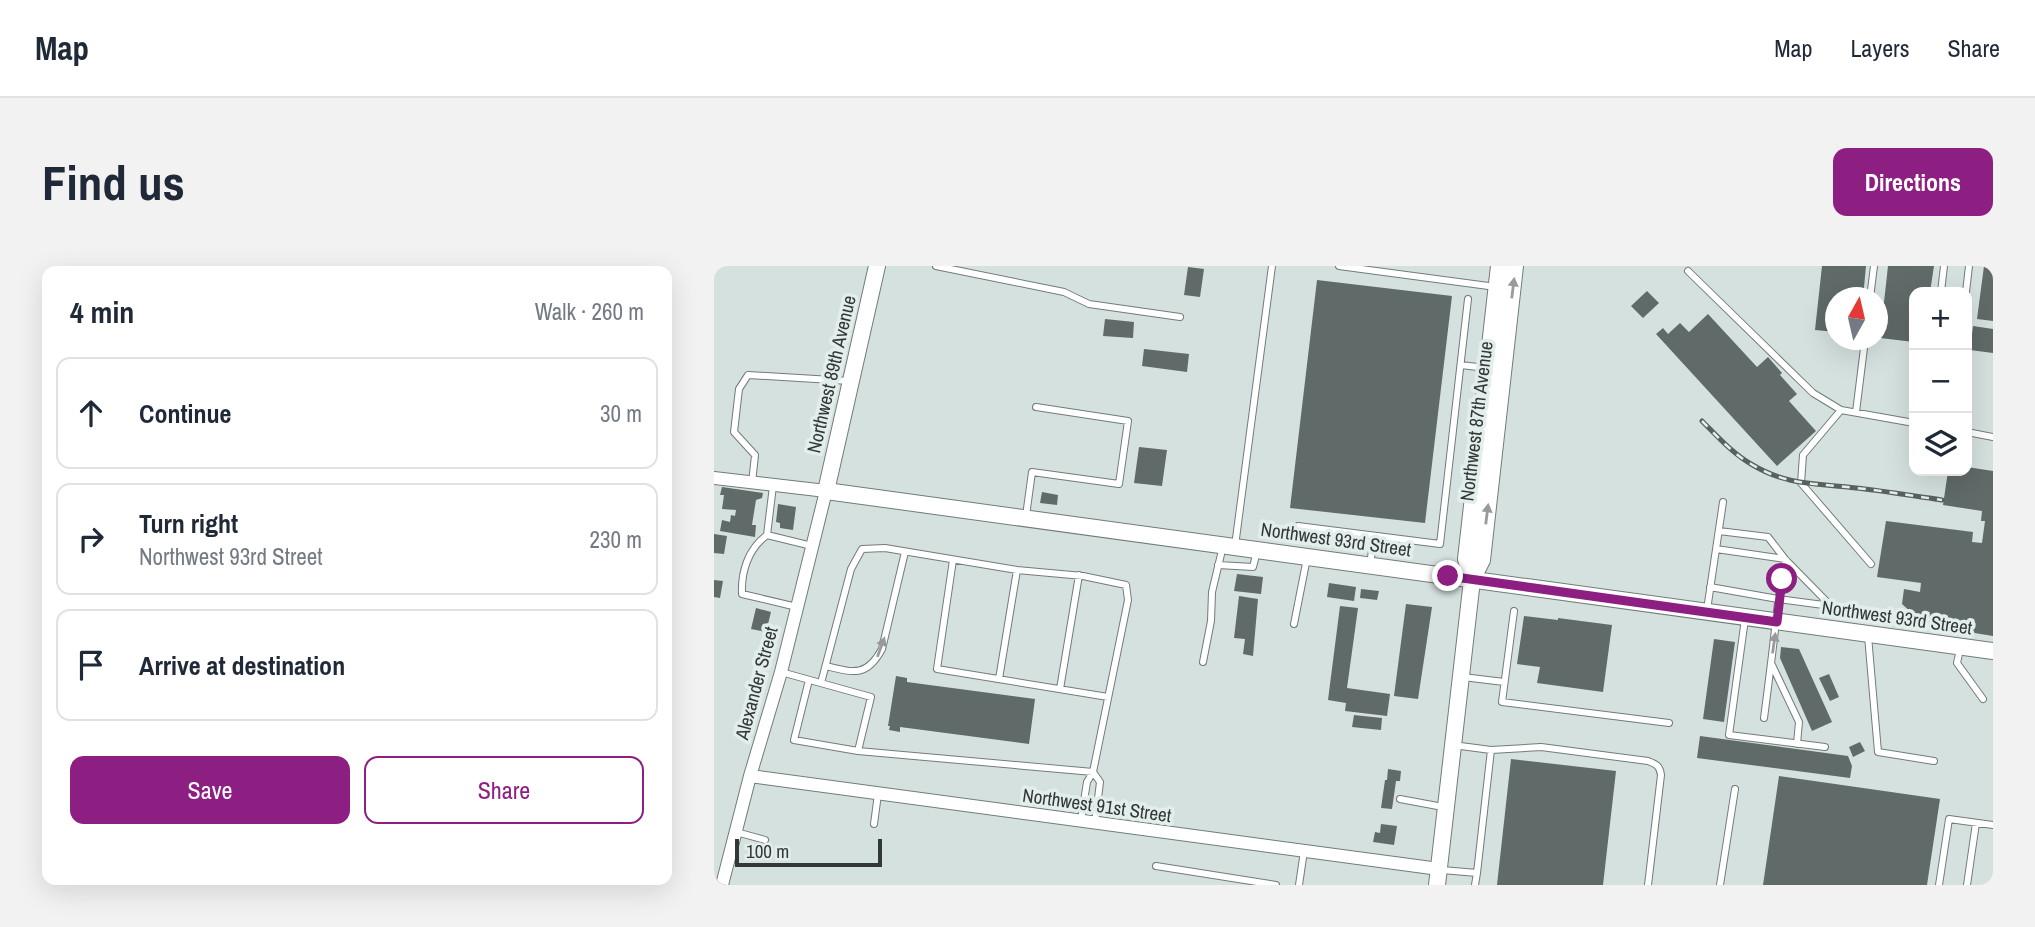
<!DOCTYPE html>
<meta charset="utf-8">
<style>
:root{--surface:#fff;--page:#f2f2f3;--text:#1f2937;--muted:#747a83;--line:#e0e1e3;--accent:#8e1f82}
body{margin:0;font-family:"Archivo Narrow",sans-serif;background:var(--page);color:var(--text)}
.controls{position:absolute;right:21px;top:21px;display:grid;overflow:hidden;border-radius:14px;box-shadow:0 7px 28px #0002}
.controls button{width:63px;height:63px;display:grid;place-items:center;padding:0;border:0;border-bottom:2px solid var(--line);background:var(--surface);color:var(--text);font:35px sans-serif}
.compass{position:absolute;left:1111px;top:21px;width:63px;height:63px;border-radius:50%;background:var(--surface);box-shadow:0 7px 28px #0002;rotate:8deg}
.scale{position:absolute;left:21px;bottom:18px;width:147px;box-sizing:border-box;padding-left:7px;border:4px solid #333736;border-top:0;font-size:19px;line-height:24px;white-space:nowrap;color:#333736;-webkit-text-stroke:5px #e2eeec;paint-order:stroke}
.stop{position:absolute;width:21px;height:21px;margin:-16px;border:5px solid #8e1f82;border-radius:50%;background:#fff}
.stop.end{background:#8e1f82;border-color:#fff;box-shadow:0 2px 7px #0008}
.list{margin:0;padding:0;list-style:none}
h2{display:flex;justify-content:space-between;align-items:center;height:91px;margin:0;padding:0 28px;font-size:30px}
h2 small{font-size:23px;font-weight:400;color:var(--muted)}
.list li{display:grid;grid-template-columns:46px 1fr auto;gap:21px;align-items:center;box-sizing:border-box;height:112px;margin:0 14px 14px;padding:0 14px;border:2px solid var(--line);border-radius:14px}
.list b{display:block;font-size:26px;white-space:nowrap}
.list p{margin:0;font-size:23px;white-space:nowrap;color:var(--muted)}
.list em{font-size:23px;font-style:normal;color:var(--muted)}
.actions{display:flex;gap:14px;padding:21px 28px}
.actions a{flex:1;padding:16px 0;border:2px solid var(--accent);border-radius:14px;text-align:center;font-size:24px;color:var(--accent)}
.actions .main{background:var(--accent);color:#fff}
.icon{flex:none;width:38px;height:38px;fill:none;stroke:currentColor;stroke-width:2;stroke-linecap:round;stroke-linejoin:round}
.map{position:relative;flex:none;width:1279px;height:619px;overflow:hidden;border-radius:14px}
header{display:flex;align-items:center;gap:42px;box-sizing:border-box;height:98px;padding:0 35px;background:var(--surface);border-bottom:2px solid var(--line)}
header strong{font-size:33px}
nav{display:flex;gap:38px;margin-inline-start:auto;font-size:24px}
.intro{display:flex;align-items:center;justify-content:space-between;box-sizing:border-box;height:168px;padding:0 42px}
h1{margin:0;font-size:49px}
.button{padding:18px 32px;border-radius:14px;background:var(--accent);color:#fff;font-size:24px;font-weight:700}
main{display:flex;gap:42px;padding:0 42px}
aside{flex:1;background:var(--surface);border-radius:14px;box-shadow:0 7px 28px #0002}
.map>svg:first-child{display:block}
.building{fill:#606a68}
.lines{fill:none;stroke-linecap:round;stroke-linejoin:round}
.lane-casing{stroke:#717c7a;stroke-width:8}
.street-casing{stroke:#717c7a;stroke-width:14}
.secondary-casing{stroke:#717c7a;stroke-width:18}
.lane{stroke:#fff;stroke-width:6}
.street{stroke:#fff;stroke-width:12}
.secondary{stroke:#fff;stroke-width:16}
.rail-casing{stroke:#5a605e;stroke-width:5}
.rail{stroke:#e2eeec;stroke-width:2.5;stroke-dasharray:8;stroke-linecap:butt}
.oneway{fill:#999b9a}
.route{stroke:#8e1f82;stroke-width:9}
.labels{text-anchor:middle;stroke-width:7;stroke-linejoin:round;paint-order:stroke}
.street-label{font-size:19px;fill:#333736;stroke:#e2eeec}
</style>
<header>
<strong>Map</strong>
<nav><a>Map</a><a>Layers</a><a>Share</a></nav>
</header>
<div class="intro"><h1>Find us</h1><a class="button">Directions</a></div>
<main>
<aside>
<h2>4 min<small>Walk · 260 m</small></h2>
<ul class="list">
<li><svg class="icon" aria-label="ahead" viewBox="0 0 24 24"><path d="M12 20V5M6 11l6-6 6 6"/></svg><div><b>Continue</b></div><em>30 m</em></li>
<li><svg class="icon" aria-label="right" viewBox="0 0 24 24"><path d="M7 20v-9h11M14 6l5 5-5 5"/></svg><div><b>Turn right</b><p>Northwest 93rd Street</p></div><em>230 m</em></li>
<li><svg class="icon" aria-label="arrive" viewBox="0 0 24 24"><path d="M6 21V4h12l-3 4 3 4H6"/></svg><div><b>Arrive at destination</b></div></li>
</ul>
<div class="actions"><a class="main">Save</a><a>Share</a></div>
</aside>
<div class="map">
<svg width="1279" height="619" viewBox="0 0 1279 619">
<rect width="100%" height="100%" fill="#d5e1df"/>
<path class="building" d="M1108 0H1152L1149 32H1122V66L1101 64Z
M1174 0H1220L1216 26H1200V76L1166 72Z
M1270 0H1279V55L1263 53Z
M474 1 490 3 486 31 470 29Z
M603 14 738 30 711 257 576 242Z
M933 25 945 37 929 52 917 40Z
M994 48 1043 101 1054 91 1068 107 1066 109 1083 128 1075 135 1102 165 1063 200 942 68 949 62 954 68 966 57 975 66Z
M391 53 420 56 419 72 389 70Z
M1259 60 1279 63V87L1256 84Z
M430 83 475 88 473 106 428 100Z
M425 181 453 184 448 220 420 217Z
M1253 201 1279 205V370L1211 359 1188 338 1190 323 1206 326 1207 317 1163 311 1172 255 1259 266 1258 276 1268 277 1271 255H1267L1268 245 1229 239 1234 205H1253Z
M8 221 49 227 48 232 42 234 38 259H42L41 271 6 265 8 254 16 256 17 249 21 250 22 244 8 243 10 229H6Z
M328 226 344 229 343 239 326 237Z
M64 238 82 241 79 264 66 262V257L62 256Z
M0 268 13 270 10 288 0 287Z
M523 308 549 311 547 328 520 325Z
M0 314 9 315 6 332 0 331Z
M615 317 642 321 640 335 613 331Z
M647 323 665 325 663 334 646 332Z
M525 330 544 333 539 390 529 388 531 373 520 372Z
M692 338 718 341 704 433 680 430Z
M626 340 644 342 633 422 676 428 673 450 631 445 632 437 614 434Z
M42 342 57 346 52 366 37 363Z
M810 350 844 354V352L898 359 889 426 823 417 826 401 803 398Z
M1000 373 1021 376 1010 456 989 453Z
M1067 381 1085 383 1118 456 1098 465 1066 392Z
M1115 408 1125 431 1116 435 1105 412Z
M182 410 193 412V416L321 433 315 478 186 461V466L175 464 176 460H174Z
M640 449 668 452 667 464 638 461Z
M986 470 1134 490 1138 500 1136 512 983 492Z
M1146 476 1151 485 1139 491 1135 481Z
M797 493 902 505 889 619H783Z
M674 503 687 505 686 515H682L678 543 667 542 671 514H673Z
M1065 510 1226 533 1213 619H1049Z
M667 558 683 560 680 579 659 576 661 566 666 567Z"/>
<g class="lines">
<g class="lane-casing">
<path id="lane" d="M222 0 350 26 375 38 466 51
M625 0 782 21
M974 5 1099 127 1127 144 1200 157
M1227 26 1230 0
M1252 26 1255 0
M1156 32 1160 0
M747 99 772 102
M1127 144 1089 189 1087 217 1157 298
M1142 146 1151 74
M1253 166 1279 171
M38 217 41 189 20 166 25 123 34 109 135 115
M59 220 53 269C34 283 27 306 28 328L83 341
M312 250 318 206 405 218 414 155 322 141
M584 260 726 278 754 33
M53 269 98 280
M521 280 558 0
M1002 283 1071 293C1073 308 1066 321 1064 336 1060 375 1055 414 1050 452
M239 294 223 403 394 431
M504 299 539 301 543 285
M656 299 660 270
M996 321 1064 333 1117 340 1071 293 1054 271 1005 265
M993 344 1009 236
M800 345 788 436 955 457
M1031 353 1015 469 1111 481
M580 358 593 292
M1154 370 1164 486 1220 495
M1246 383 1243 397 1269 433
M489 396 497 355 498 326 509 280
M1058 399 1085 456 1083 478
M112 400C140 407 153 411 168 383L191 286
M67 406 157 431 144 485 379 506 386 516 381 557
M749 411 790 416
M285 413 303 304
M95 414 80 474 144 485
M107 417 137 303 148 283 171 282 303 304 369 310 412 319 414 334 379 506 373 516 367 554
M346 423 365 309
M739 479 777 484 763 607
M777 484 827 481 934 495C942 498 946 500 947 509L934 619
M686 533 729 541
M160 558 164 528
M22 566 51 574
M442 600 562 619
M728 604 763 607 761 619
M585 619 590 585
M1006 619 1021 523
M1225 619 1235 553 1279 559
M1253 619 1262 557"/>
</g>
<g class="street-casing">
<path id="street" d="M0 212 112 225 67 406 36 510 8 619
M36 510 725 603"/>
</g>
<g class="secondary-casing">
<path id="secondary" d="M163 0 112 225 1279 385
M758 314 752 293 785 0
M723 619 758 314 768 294 801 0"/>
</g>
<use href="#lane" class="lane"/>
<use href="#street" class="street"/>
<use href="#secondary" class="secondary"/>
<g class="rail-casing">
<path id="rail" d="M988 155C1003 170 1018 187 1037 198 1073 220 1102 217 1142 222 1171 225 1199 230 1228 234"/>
</g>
<use href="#rail" class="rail"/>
</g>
<defs><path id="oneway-solid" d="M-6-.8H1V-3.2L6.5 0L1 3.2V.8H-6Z" transform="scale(1.75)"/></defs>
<g class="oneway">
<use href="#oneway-solid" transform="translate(799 22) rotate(-83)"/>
<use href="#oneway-solid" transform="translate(773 248) rotate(-83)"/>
<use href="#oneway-solid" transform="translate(1060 377) rotate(-82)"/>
<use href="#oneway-solid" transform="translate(167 381) rotate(-70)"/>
</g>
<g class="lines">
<path class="route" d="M734 310 1063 356 1068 313"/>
</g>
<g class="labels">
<g class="street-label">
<text transform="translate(117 108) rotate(-77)" y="7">Northwest 89th Avenue</text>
<text transform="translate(762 155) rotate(-83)" y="7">Northwest 87th Avenue</text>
<text transform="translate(622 273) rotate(8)" y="7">Northwest 93rd Street</text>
<text transform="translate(1183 351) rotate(8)" y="7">Northwest 93rd Street</text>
<text transform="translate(42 417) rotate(-75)" y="7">Alexander Street</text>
<text transform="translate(383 539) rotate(8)" y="7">Northwest 91st Street</text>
</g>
</g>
</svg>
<div class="controls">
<button>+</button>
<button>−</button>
<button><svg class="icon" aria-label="layers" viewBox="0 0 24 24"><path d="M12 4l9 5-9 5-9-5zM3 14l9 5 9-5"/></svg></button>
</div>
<svg class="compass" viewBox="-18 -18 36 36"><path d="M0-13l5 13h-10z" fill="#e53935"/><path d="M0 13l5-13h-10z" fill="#747a83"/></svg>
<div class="scale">100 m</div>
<div class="stop" style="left:1068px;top:313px"></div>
<div class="stop end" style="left:734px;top:310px"></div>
</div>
</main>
